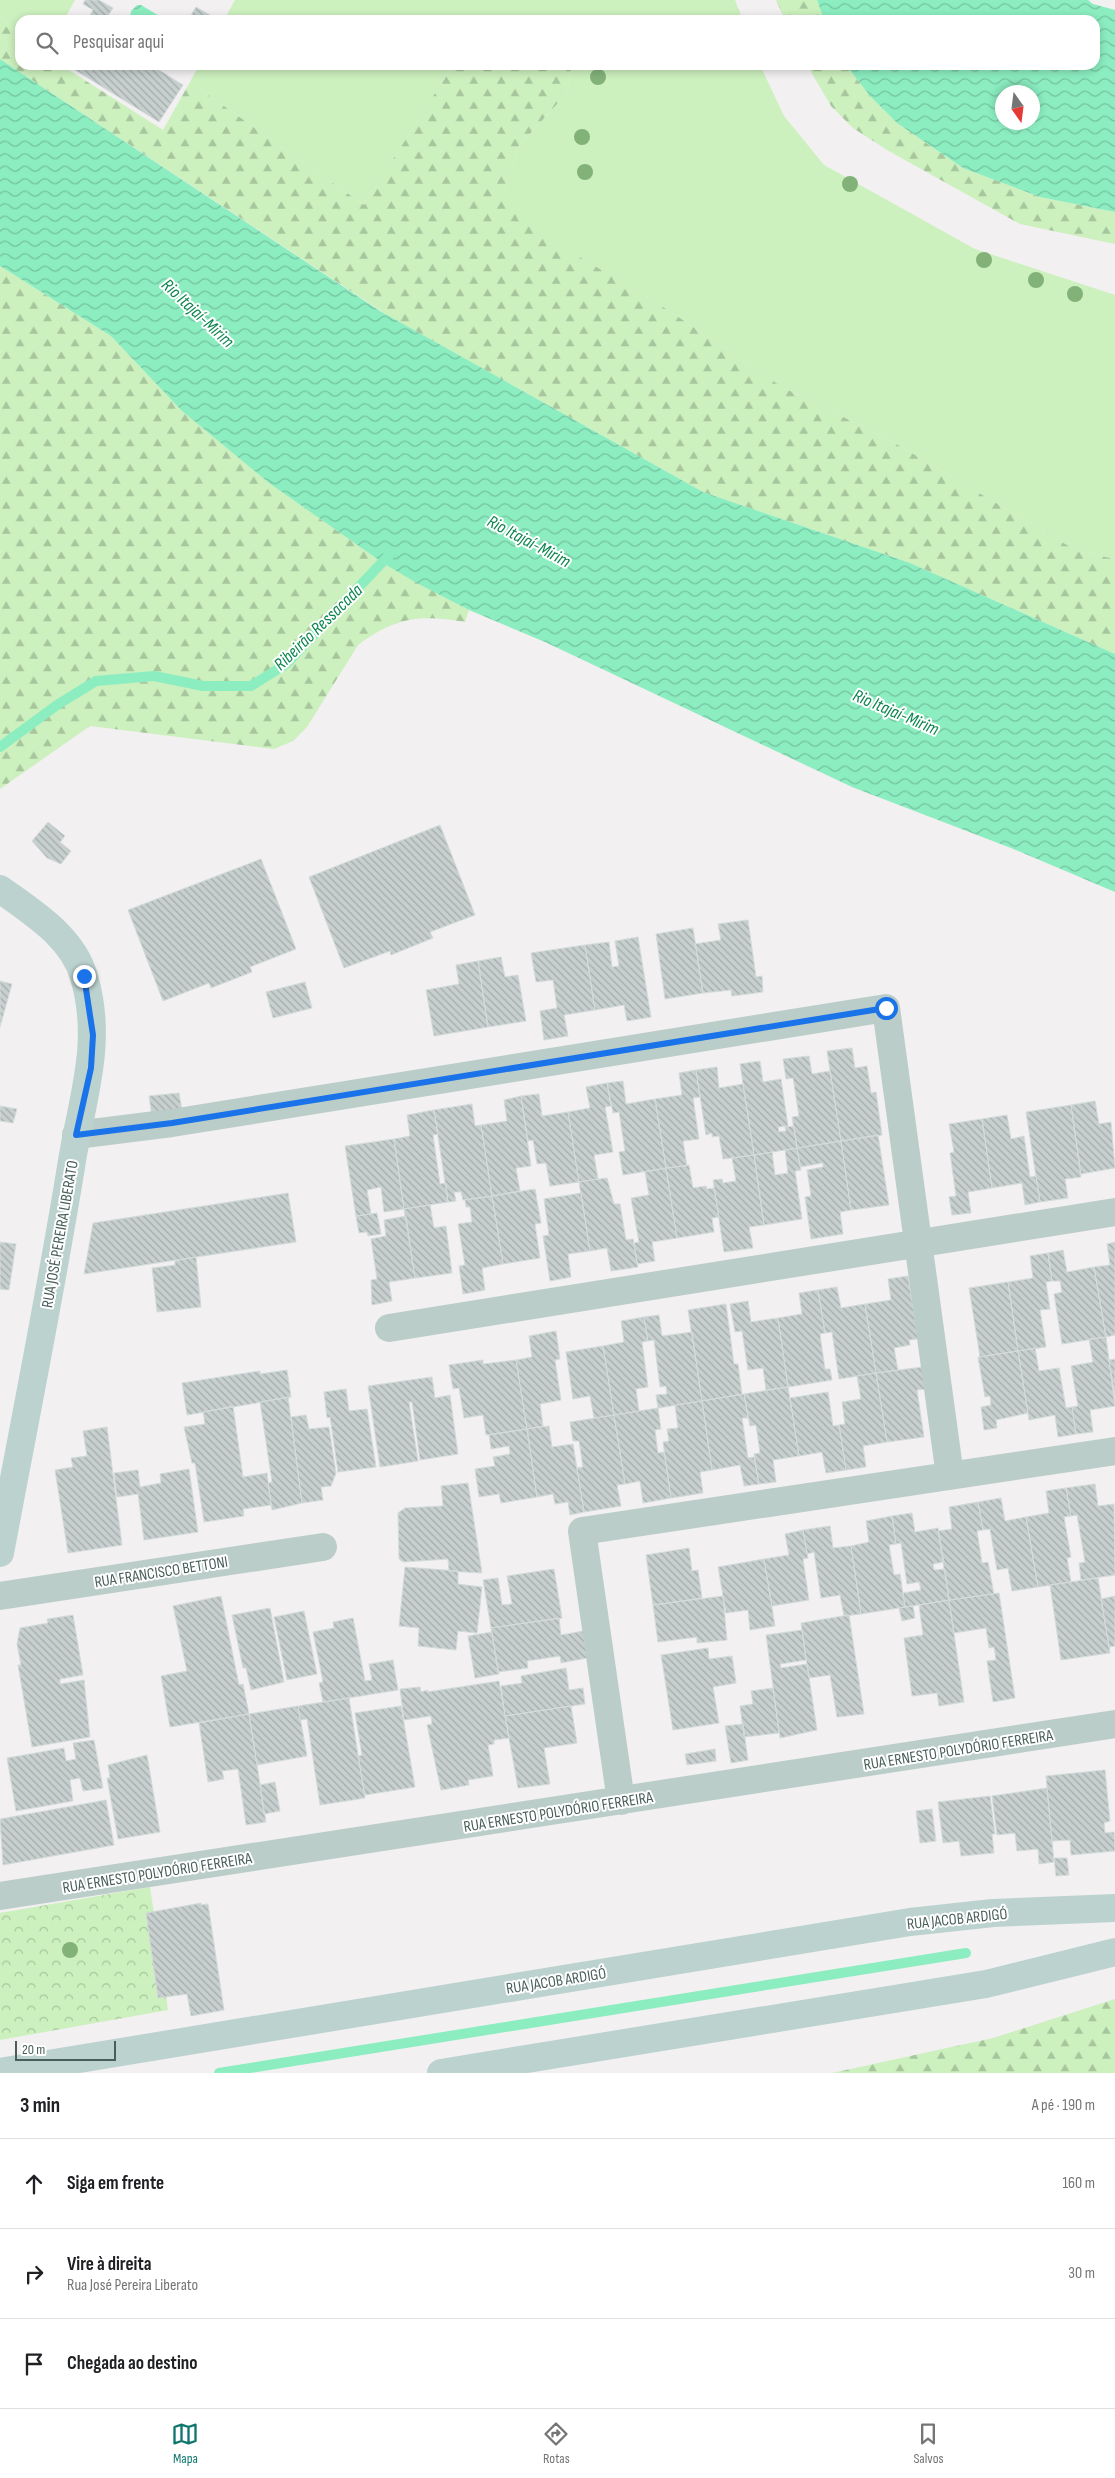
<!DOCTYPE html>
<html lang="pt">
<meta charset="utf-8">
<style>
:root{--surface:#fff;--page:#f2f2f2;--text:#202124;--muted:#757577;--line:#e0e0e0;--accent:#0f766e}
body{margin:0;font-family:"Sofia Sans Condensed",sans-serif;background:var(--page);color:var(--text)}
.compass{position:absolute;left:995px;top:85px;width:45px;height:45px;border-radius:50%;background:var(--surface);box-shadow:0 2px 8px #0003;rotate:166deg}
.scale{position:absolute;left:15px;bottom:12px;width:101px;box-sizing:border-box;padding-left:5px;border:2px solid #485e59;border-top:0;font-size:14px;line-height:18px;white-space:nowrap;color:#485e59;-webkit-text-stroke:4px #fff;paint-order:stroke}
.stop{position:absolute;width:15px;height:15px;margin:-11px;border:4px solid #1a73e8;border-radius:50%;background:#fff}
.stop.end{background:#1a73e8;border-color:#fff;box-shadow:0 1px 5px #0008}
.list{margin:0;padding:0;list-style:none}
h2{display:flex;justify-content:space-between;align-items:center;height:65px;margin:0;padding:0 20px;font-size:21px}
h2 small{font-size:16px;font-weight:400;color:var(--muted)}
.list li{display:grid;grid-template-columns:32px 1fr auto;gap:15px;align-items:center;box-sizing:border-box;height:90px;padding:0 20px;border-top:1px solid var(--line)}
.list b{display:block;font-size:19px;white-space:nowrap}
.list p{margin:0;font-size:16px;white-space:nowrap;color:var(--muted)}
.list em{font-size:16px;font-style:normal;color:var(--muted)}
.icon{flex:none;width:28px;height:28px;fill:none;stroke:currentColor;stroke-width:2;stroke-linecap:round;stroke-linejoin:round}
.map{position:relative;flex:none;width:1115px;height:2073px;overflow:hidden}
.search{position:absolute;background:var(--surface);box-shadow:0 2px 8px #0003;left:15px;right:15px;top:15px;height:55px;display:flex;align-items:center;gap:12px;box-sizing:border-box;padding:0 18px;border-radius:15px;color:var(--muted);font-size:19px}
.sheet{height:335px;background:var(--surface)}
nav{display:flex;justify-content:space-around;align-items:center;box-sizing:border-box;height:70px;border-top:1px solid var(--line);background:var(--surface);font-size:14px;color:var(--muted)}
nav a{display:grid;justify-items:center;gap:2px}
nav .on{color:var(--accent)}
.map>svg:first-child{display:block}
.grass{fill:#ccf0be}
.forest{fill:url(#forest-firs)}
.park{fill:url(#park-crowns)}
.water{fill:url(#water-waves);fill-rule:evenodd}
.lines{fill:none;stroke-linecap:round;stroke-linejoin:round}
.stream{stroke:#8bedc0;stroke-width:10}
.building{fill:url(#building-back-hatch);stroke:#d4dbdb}
.street{stroke:#bbcdc9;stroke-width:28}
.secondary{stroke:#bbd2ce;stroke-width:28}
.tree{fill:#83b279}
.route{stroke:#1a73e8;stroke-width:6}
.labels{text-anchor:middle;stroke-width:4;stroke-linejoin:round;paint-order:stroke}
.street-label{font-size:16px;fill:#485e59;stroke:#fff}
.water-label{font-size:18px;font-style:italic;fill:#0c864e;stroke:#fff}
</style>
<div class="map">
<svg width="1115" height="2073" viewBox="0 0 1115 2073">
<defs>
<pattern id="forest-firs" width="22" height="20" patternUnits="userSpaceOnUse" patternTransform="scale(1.25)"><rect width="22" height="20" fill="#ccf0be"/><path d="M5 1l3.5 6h-7zM16 11l3.5 6h-7z" fill="#a8c69d"/></pattern>
<pattern id="park-crowns" width="20" height="18" patternUnits="userSpaceOnUse" patternTransform="scale(1.25)"><rect width="20" height="18" fill="#ccf0be"/><path d="M2 6a3 3 0 1 1 6 0M12 15a3 3 0 1 1 6 0" fill="none" stroke="#a8c69d"/></pattern>
<pattern id="water-waves" width="16" height="10" patternUnits="userSpaceOnUse" patternTransform="scale(1.25)"><rect width="16" height="10" fill="#8bedc0"/><path d="M0 5q4-4 8 0t8 0" fill="none" stroke="#74c39f"/></pattern>
<pattern id="building-back-hatch" width="6" height="6" patternUnits="userSpaceOnUse" patternTransform="scale(1.25)"><rect width="6" height="6" fill="#c7cfcf"/><path d="M-1 5l2 2M0 0l6 6M5-1l2 2" fill="none" stroke="#a4abab"/></pattern>
</defs>
<rect width="100%" height="100%" fill="#f2f0f1"/>
<path class="grass" d="M0 0H75L64 20H20V34L0 17Z
M235 0H735L743 20H517L506 17 502 20H224Z
M199 65H453L364 205 190 82Z
M572 65H760L784 116 824 165 975 249 1115 295V559L1077 551 888 439 782 387 668 310 517 220 505 187 518 147 567 93Z"/>
<path class="forest" d="M776 0H817L824 20H785Z
M0 17 20 34V65H61L163 130 190 82 364 205 453 65H572L567 93 518 147 505 187 518 220 668 310 782 387 888 439 1077 551 1115 559V654L910 563 703 492 387 315 0 59Z
M807 65H846L870 96 897 123 963 168 1040 197 1115 212V244L1020 224 887 150 853 128 831 106Z
M0 266 111 336 182 411 269 483 383 563 469 610 465 622C421 614 395 617 358 645L307 727 293 741 274 749 90 726 0 789Z
M1115 1999V2073H832L993 2038Z"/>
<path class="park" d="M150 1887 168 2010 0 2040V1913Z"/>
<path class="water" d="M817 0H1088L1093 4 1115 10V212L1040 197 963 168 897 123 870 96 846 65H1095V20H824ZM1032 92V122H1002V92Z
M137 5H141L166 20H133L130 17 131 11Z
M0 59 380 311 703 492 910 563 1115 654V892L1011 848 852 787 545 642 469 610 415 582 383 563 269 483 182 411 111 336 0 266Z"/>
<g class="lines">
<path class="stream" d="M0 747 57 705 96 681 154 676 203 686H251L286 664 391 553
M219 2073 966 1953"/>
</g>
<path class="building" d="M85 0H99L113 8 105 20H94L89 17 93 10 83 4Z
M196 7 217 19V20H188Z
M67 65H151L183 85 159 122Z
M48 822 65 836 60 842 71 851 61 864 47 858 32 841Z
M440 825 475 915 430 932 433 938 391 955 390 951 344 968 309 877Z
M261 859 296 949 250 967 252 972 211 988 209 983 163 1001 128 910Z
M748 920 756 977 762 976 763 992 732 996 731 990 703 993 695 944 721 940 718 924Z
M693 928 703 993 665 999 656 934Z
M638 937 651 1017 627 1021 624 1005 595 1010 585 945 609 942 612 967 619 966 615 941Z
M585 945 595 1010 564 1015 568 1036 544 1040 540 1011 557 1008 553 980 536 982 531 953Z
M501 957 505 977 518 975 526 1021 488 1027 478 961Z
M478 961 488 1027 434 1036 426 990 459 984 456 965Z
M0 981 12 984 0 1027Z
M305 982 312 1008 273 1018 266 992Z
M852 1048 855 1068 867 1066 871 1093 876 1092 882 1135 841 1141 827 1051Z
M809 1056 812 1074 830 1071 841 1141 797 1148 792 1117 799 1116 793 1078 786 1079 783 1059Z
M760 1061 763 1082 781 1079 788 1126 778 1127 779 1132 786 1131 785 1127 794 1126 797 1148 754 1155 740 1064Z
M717 1067 719 1088 743 1084 754 1155 723 1159 719 1136 712 1137V1133L706 1135 696 1070Z
M696 1070 700 1097 693 1098 699 1139 683 1141 687 1166 666 1168 655 1099 682 1095 679 1073Z
M623 1081 626 1104 655 1099 666 1168 623 1175 619 1152 625 1151 619 1112 613 1113 607 1083Z
M607 1083 611 1106 605 1107 613 1152 594 1155 598 1179 579 1182 568 1112 590 1108 586 1087Z
M179 1093 182 1110 152 1117 149 1096Z
M539 1094 542 1116 568 1112 579 1182 550 1186 546 1163 537 1164 533 1140 528 1141 521 1096Z
M521 1096 531 1166 516 1168 520 1191 492 1196 481 1125 507 1121 504 1100Z
M1095 1101 1099 1124 1111 1122 1115 1168 1081 1174 1071 1105Z
M472 1104 475 1126 481 1125 492 1196 463 1200 461 1192H454L456 1201 448 1202 434 1110Z
M1071 1105 1081 1177 1065 1179 1068 1198 1040 1202 1026 1112Z
M0 1106 17 1109 13 1123 0 1121Z
M434 1110 438 1134 433 1135 440 1184 446 1183 448 1202 404 1209 394 1139 410 1136 407 1115Z
M1007 1115 1011 1139 1024 1136 1030 1177 1036 1176 1040 1202 1025 1205 1022 1183 992 1188 982 1119Z
M982 1119 992 1188 968 1192 971 1213 952 1215 949 1197 956 1196 950 1153 954 1152 949 1124Z
M878 1135 889 1205 851 1210 841 1141Z
M394 1139 404 1209 384 1212 381 1187 367 1190 371 1214 356 1216 345 1146Z
M841 1141 851 1210 840 1212 843 1234 811 1239 805 1197 811 1196 807 1170 823 1167V1163L800 1167 797 1148Z
M797 1148 801 1170 795 1171 802 1219 764 1225 754 1155 772 1152 775 1175 788 1173 785 1150Z
M754 1155 764 1225 749 1227 753 1248 724 1252 713 1180 722 1179 723 1183 736 1181 732 1158Z
M689 1165 693 1188 706 1186 707 1189 714 1188 719 1217 712 1218 714 1232 677 1238 666 1168Z
M666 1168 677 1238 652 1242 655 1261 637 1264 634 1243 639 1242 631 1198 649 1195 645 1172Z
M607 1178 614 1204H620L626 1240 633 1239 638 1267 611 1271 607 1248 590 1251 579 1182Z
M535 1189 541 1223 535 1224 540 1258 503 1264 492 1196Z
M288 1193 296 1242 84 1274 93 1223Z
M581 1193 590 1251 568 1254 571 1277 550 1281 543 1236 549 1235 544 1199Z
M492 1196 503 1264 482 1268 485 1290 463 1294 459 1266 465 1265 458 1224 472 1222 470 1207H466L465 1200Z
M430 1205 434 1228 446 1226 452 1273 415 1278 404 1209Z
M377 1213 381 1234 368 1236 367 1232 359 1233 356 1216Z
M406 1216 415 1278 389 1282 392 1301 372 1305 371 1280 377 1279 371 1239 386 1236 384 1220Z
M0 1242 16 1244 9 1290 0 1289Z
M1115 1242V1335L1106 1337 1094 1267 1110 1265 1107 1244Z
M1063 1250 1067 1272 1094 1267 1106 1337 1062 1344 1054 1294 1062 1292 1060 1281H1052L1048 1253Z
M1048 1253 1052 1281 1046 1282 1050 1309 1040 1310 1046 1347 1018 1351 1008 1282 1033 1278 1030 1256Z
M196 1257 201 1307 157 1312 152 1268 175 1265V1261Z
M908 1276 918 1339 909 1340 910 1345 894 1348 898 1370 876 1373 865 1304 891 1300 888 1279Z
M1008 1282 1018 1351 980 1357 969 1288Z
M837 1287 841 1308 865 1304 876 1373 839 1379 832 1332 825 1333 818 1290Z
M818 1290 825 1333 820 1334 825 1369H830L832 1380 788 1387 778 1318 802 1314 799 1293Z
M748 1301 751 1322 778 1318 788 1387 766 1390 763 1368 748 1370 742 1331 735 1332 730 1304Z
M726 1304 734 1364H738L742 1394 702 1401 688 1310Z
M659 1315 662 1336 692 1332 702 1401 658 1408 656 1395 667 1394 666 1386 660 1387 654 1340 648 1341 644 1317Z
M644 1317 648 1341 642 1342 648 1387 636 1389 639 1411 614 1415 603 1346 624 1342 621 1321Z
M556 1331 560 1359 555 1360 561 1400 540 1404 543 1426 527 1429 516 1360 532 1357 529 1336Z
M1106 1337 1115 1406 1090 1410 1093 1432 1076 1434 1072 1407 1078 1406 1071 1366 1093 1362 1089 1339Z
M603 1346 614 1415 594 1418 590 1396 573 1399 566 1352Z
M1035 1348 1039 1371 1059 1368 1066 1408 1072 1407 1076 1434 1058 1437 1055 1415 1029 1420 1018 1351Z
M1018 1351 1028 1413 996 1420 997 1428 984 1430 981 1407 991 1405 990 1396 985 1397 978 1357Z
M1115 1359V1397L1109 1360Z
M483 1360V1364L516 1360 527 1429 486 1435 483 1415 464 1418 459 1388 453 1389 449 1365Z
M922 1367 926 1389 917 1390 924 1437 887 1442 876 1373Z
M287 1370 291 1397 187 1415 182 1383 260 1371V1374Z
M876 1373 887 1442 863 1446 866 1467 846 1470 839 1425 845 1424 842 1402 861 1399 857 1376Z
M432 1377 435 1398 450 1395 458 1454 420 1460 412 1402H409L418 1461 380 1467 368 1386Z
M788 1387 799 1456 773 1460 776 1482 759 1484 754 1454 760 1453 756 1425 750 1426 744 1394Z
M346 1389 349 1411 367 1409 376 1467 338 1472 330 1417 327 1418 324 1392Z
M828 1392 833 1426 839 1425 846 1470 826 1473 822 1452 799 1456 790 1398Z
M744 1394 748 1418H742L748 1458 754 1457 759 1484 744 1486 740 1465 712 1470 702 1401Z
M288 1397 302 1503 272 1510 268 1483 272 1482 260 1402Z
M702 1401 712 1470 700 1472 703 1493 671 1498 663 1442 669 1441 667 1429 678 1428 675 1405Z
M233 1406 243 1477 267 1473 271 1505 243 1509 244 1516 204 1522 195 1463H192L184 1427 205 1424 203 1412Z
M658 1408 661 1429 655 1430 658 1453 664 1452 671 1498 643 1503 640 1481 625 1484 614 1415Z
M306 1415 309 1429 329 1427 336 1473 331 1486 321 1487 323 1500 302 1503 291 1417Z
M614 1415 625 1484 617 1485 621 1506 584 1512 577 1468 583 1467 579 1441H573L570 1422Z
M549 1426 552 1447 573 1444 584 1512 570 1515 568 1502 555 1504 553 1494 537 1497 527 1429Z
M107 1427 122 1545 68 1553 55 1470 73 1467 71 1458 87 1456 83 1431Z
M527 1429 537 1497 501 1503 499 1494 479 1497 475 1469 495 1466 493 1457 510 1454 509 1446 491 1449 489 1435Z
M189 1469 198 1532 144 1540 138 1494 117 1497 114 1473 138 1470 140 1487 161 1483 160 1474Z
M468 1483 482 1573 449 1571 448 1559 403 1562 399 1559 398 1513 405 1508 443 1506 441 1486Z
M1095 1484 1098 1506 1114 1504 1115 1575 1081 1580 1079 1563 1085 1562 1077 1515 1071 1516 1066 1488Z
M1066 1488 1071 1516 1064 1517 1071 1557 1067 1558 1071 1582 1038 1587 1026 1517 1049 1513 1046 1491Z
M1001 1498 1005 1521 1026 1517 1038 1587 1012 1591 1008 1568 997 1570 990 1529 983 1530 978 1502Z
M978 1502 983 1530 977 1531 982 1563 988 1562 994 1594 949 1600 938 1531 952 1529 949 1507Z
M912 1513 915 1532 938 1528 944 1562 933 1564 934 1570 945 1569 949 1600 905 1607 903 1593 921 1590 919 1582 907 1584 901 1543 896 1544 892 1516Z
M892 1516 896 1544 889 1545 894 1575 900 1574 905 1607 861 1614 851 1546 869 1542 866 1521Z
M830 1526 833 1548 851 1546 861 1614 844 1616 840 1595 821 1598 814 1552 807 1554 803 1530Z
M803 1530 808 1558 803 1559 809 1600 772 1606 764 1559 789 1555 785 1534Z
M689 1548 692 1571 698 1570 702 1598 653 1605 646 1555Z
M764 1559 775 1626 750 1630 748 1610 726 1613 718 1567Z
M405 1567 458 1571V1584L482 1587 477 1633 458 1631 456 1650 418 1646 419 1628 399 1626Z
M554 1569 562 1618 491 1628 483 1580 498 1578 502 1605 512 1604 507 1576Z
M1098 1578 1110 1653 1061 1660 1050 1585Z
M999 1593 1015 1698 993 1702 987 1661 996 1660 994 1647 989 1648 986 1628 954 1633 949 1600Z
M221 1596 239 1685 243 1684 249 1714 170 1727 161 1676 187 1671 173 1606Z
M723 1596 727 1640 697 1643V1637L658 1642 653 1605Z
M1115 1596V1646L1109 1647 1101 1599Z
M949 1600 964 1702 939 1706 937 1693 912 1696 904 1638 923 1635 919 1605Z
M913 1606 915 1618 902 1621 899 1608Z
M270 1608 284 1682 251 1690 246 1668H243L232 1615Z
M304 1611 317 1674 287 1680 274 1617Z
M73 1615 83 1675 60 1679V1684L84 1680 90 1737 32 1747 18 1665H21L17 1644 20 1628 48 1623 47 1619Z
M849 1615 864 1714 837 1717 830 1675 809 1678 801 1623Z
M353 1618 365 1681 372 1680 369 1664 393 1660 398 1690 323 1702 319 1683 323 1682 313 1632 334 1628 333 1622Z
M559 1618 561 1635 583 1631 587 1658 561 1663 560 1656 527 1661 528 1668 498 1672 491 1628Z
M802 1630 806 1660 780 1664 781 1668 807 1664 817 1730 780 1738 766 1635Z
M492 1632 499 1674 475 1678 468 1636Z
M708 1648 709 1659 732 1656 736 1683 713 1687 719 1723 673 1730 661 1655Z
M566 1668 569 1690 583 1688 585 1704 505 1716 501 1686 522 1683 521 1676Z
M499 1681 509 1738 494 1740V1744L488 1745 493 1776 468 1780 469 1785 441 1790 427 1725 432 1724 431 1716 404 1720 400 1689 420 1687 421 1692 428 1690 427 1692Z
M773 1688 779 1733 744 1737 740 1706 753 1704 751 1691Z
M349 1698 365 1798 320 1805 307 1719 300 1720 298 1706Z
M298 1706 307 1756 257 1765 249 1714Z
M401 1706 415 1787 365 1795 358 1756 362 1755 355 1713Z
M571 1706 577 1743 544 1748 550 1784 518 1788 505 1716Z
M249 1714 266 1822 246 1825 238 1769 222 1771 224 1779 208 1782 199 1723Z
M743 1724 748 1760 731 1763 725 1726Z
M94 1740 103 1788 83 1791 80 1778 70 1780 73 1801 16 1811 7 1758 64 1748 66 1761 76 1759 73 1743Z
M715 1749 716 1761 687 1765 685 1754Z
M147 1755 160 1832 118 1839 107 1778H110L108 1765Z
M1105 1770 1110 1821 1104 1823 1105 1833 1114 1832 1115 1851 1071 1855 1070 1840 1052 1841 1046 1776Z
M275 1782 280 1811 264 1814 260 1785Z
M1047 1788 1054 1862 1039 1864 1038 1849 1017 1851 1015 1833 997 1835 992 1796Z
M990 1796 995 1834H992L994 1853 961 1856 959 1841 943 1843 938 1802Z
M106 1800 114 1845 3 1865 0 1819Z
M932 1809 936 1841 920 1843 916 1811Z
M1054 1858H1067L1069 1875 1056 1876Z
M201 1903V1905L208 1904 224 2010 191 2016 187 1994 158 1998 146 1913Z"/>
<g class="lines">
<path class="street" d="M76 1135 172 1123 886 1008 950 1476
M389 1328 1115 1212
M0 1596 323 1547
M621 1801 582 1531 1115 1451
M0 1896 1115 1724"/>
<path class="secondary" d="M0 889C32 912 73 937 84 977 104 1044 81 1101 71 1167 50 1296 24 1424 0 1553
M0 2072 910 1922 993 1913 1115 1908
M441 2073 986 1984 1115 1952"/>
</g>
<g class="tree">
<circle cx="598" cy="77" r="8"/>
<circle cx="582" cy="137" r="8"/>
<circle cx="585" cy="172" r="8"/>
<circle cx="850" cy="184" r="8"/>
<circle cx="984" cy="260" r="8"/>
<circle cx="1036" cy="280" r="8"/>
<circle cx="1075" cy="294" r="8"/>
<circle cx="70" cy="1950" r="8"/>
</g>
<g class="lines">
<path class="route" d="M84 976 93 1035 91 1068 76 1135 172 1123 886 1008"/>
</g>
<g class="labels">
<g class="street-label">
<text transform="translate(59 1234) rotate(-80)" y="6">RUA JOSÉ PEREIRA LIBERATO</text>
<text transform="translate(161 1571) rotate(-9)" y="6">RUA FRANCISCO BETTONI</text>
<text transform="translate(958 1749) rotate(-9)" y="6">RUA ERNESTO POLYDÓRIO FERREIRA</text>
<text transform="translate(558 1811) rotate(-9)" y="6">RUA ERNESTO POLYDÓRIO FERREIRA</text>
<text transform="translate(157 1872) rotate(-9)" y="6">RUA ERNESTO POLYDÓRIO FERREIRA</text>
<text transform="translate(957 1918) rotate(-6)" y="6">RUA JACOB ARDIGÓ</text>
<text transform="translate(556 1980) rotate(-9)" y="6">RUA JACOB ARDIGÓ</text>
</g>
<g class="water-label">
<text transform="translate(198 313) rotate(43)" y="6">Rio Itajaí-Mirim</text>
<text transform="translate(529 541) rotate(28)" y="6">Rio Itajaí-Mirim</text>
<text transform="translate(318 627) rotate(-44)" y="6">Ribeirão Ressacada</text>
<text transform="translate(896 712) rotate(23)" y="6">Rio Itajaí-Mirim</text>
</g>
</g>
</svg>
<svg class="compass" viewBox="-18 -18 36 36"><path d="M0-13l5 13h-10z" fill="#e53935"/><path d="M0 13l5-13h-10z" fill="#757577"/></svg>
<div class="scale">20 m</div>
<div class="stop" style="left:886px;top:1008px"></div>
<div class="stop end" style="left:84px;top:976px"></div>
<div class="search"><svg class="icon" aria-label="search" viewBox="0 0 24 24"><circle cx="10" cy="10" r="6"/><path d="M15 15l6 6"/></svg>Pesquisar aqui</div>
</div>
<section class="sheet">
<h2>3 min<small>A pé · 190 m</small></h2>
<ul class="list">
<li><svg class="icon" aria-label="ahead" viewBox="0 0 24 24"><path d="M12 20V5M6 11l6-6 6 6"/></svg><div><b>Siga em frente</b></div><em>160 m</em></li>
<li><svg class="icon" aria-label="right" viewBox="0 0 24 24"><path d="M7 20v-9h11M14 6l5 5-5 5"/></svg><div><b>Vire à direita</b><p>Rua José Pereira Liberato</p></div><em>30 m</em></li>
<li><svg class="icon" aria-label="arrive" viewBox="0 0 24 24"><path d="M6 21V4h12l-3 4 3 4H6"/></svg><div><b>Chegada ao destino</b></div></li>
</ul>
</section>
<nav>
<a class="on"><svg class="icon" aria-label="map" viewBox="0 0 24 24"><path d="M3 6l6-2 6 2 6-2v14l-6 2-6-2-6 2zM9 4v14M15 6v14"/></svg>Mapa</a>
<a><svg class="icon" aria-label="directions" viewBox="0 0 24 24"><path d="M12 3l9 9-9 9-9-9zM9 14v-3h6M13 9l2 2-2 2"/></svg>Rotas</a>
<a><svg class="icon" aria-label="saved" viewBox="0 0 24 24"><path d="M7 4h10v16l-5-4-5 4z"/></svg>Salvos</a>
</nav>
